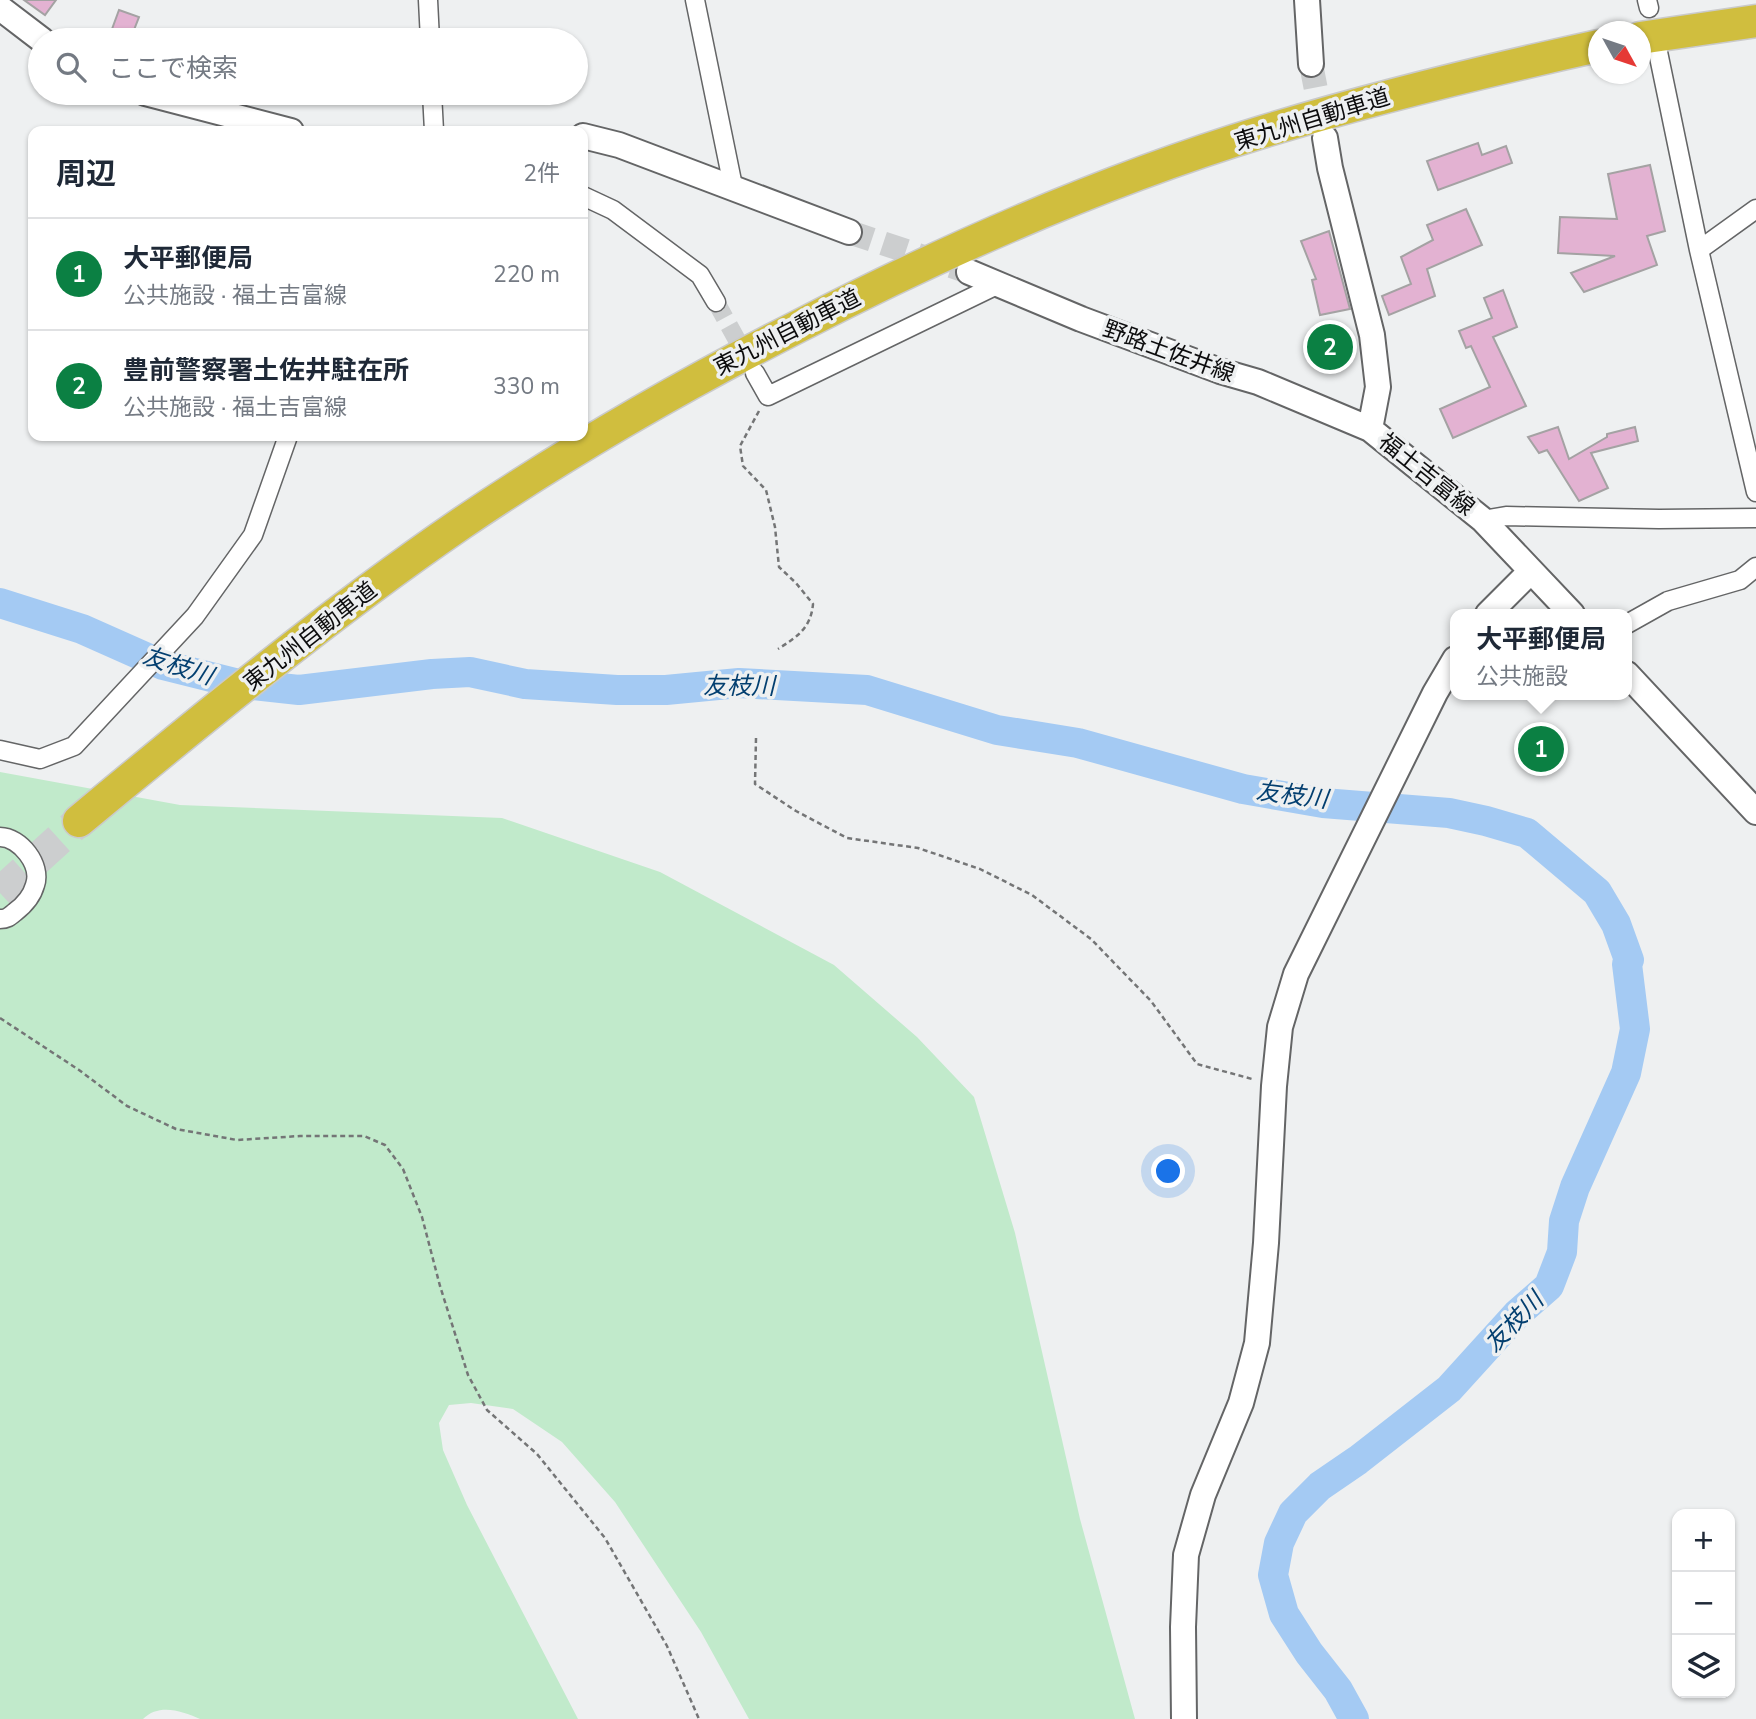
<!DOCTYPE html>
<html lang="ja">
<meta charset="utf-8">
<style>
:root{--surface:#fff;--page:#f2f2f3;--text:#1f2937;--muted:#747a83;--line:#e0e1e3;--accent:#0b8043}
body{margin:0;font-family:"Nunito Sans","Noto Sans JP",sans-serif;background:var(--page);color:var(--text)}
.controls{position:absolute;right:21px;bottom:21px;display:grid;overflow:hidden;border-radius:14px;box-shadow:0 2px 5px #0004}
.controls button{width:63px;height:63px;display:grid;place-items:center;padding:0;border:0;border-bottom:2px solid var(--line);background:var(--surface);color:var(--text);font:35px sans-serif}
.compass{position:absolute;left:1588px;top:21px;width:63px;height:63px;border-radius:50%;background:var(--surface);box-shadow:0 2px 5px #0004;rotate:130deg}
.you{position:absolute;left:1169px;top:1172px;width:24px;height:24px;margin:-18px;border:5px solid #fff;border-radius:50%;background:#1a73e8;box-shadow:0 0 0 10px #1a73e833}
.badge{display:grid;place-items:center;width:46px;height:46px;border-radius:50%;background:var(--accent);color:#fff;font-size:23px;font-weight:700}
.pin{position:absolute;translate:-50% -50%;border:4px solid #fff;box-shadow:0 2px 7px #0006}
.popup{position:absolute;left:1450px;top:609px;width:182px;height:91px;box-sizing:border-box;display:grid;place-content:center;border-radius:14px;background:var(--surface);filter:drop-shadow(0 2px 5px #0005);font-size:23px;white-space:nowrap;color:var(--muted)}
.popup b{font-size:26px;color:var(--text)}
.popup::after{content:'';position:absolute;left:50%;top:100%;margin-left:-14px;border:14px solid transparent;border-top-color:var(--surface)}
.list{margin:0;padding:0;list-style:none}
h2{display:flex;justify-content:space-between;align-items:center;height:91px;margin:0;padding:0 28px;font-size:30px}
h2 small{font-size:23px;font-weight:400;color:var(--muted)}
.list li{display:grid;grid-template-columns:46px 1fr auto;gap:21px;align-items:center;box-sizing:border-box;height:112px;padding:0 28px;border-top:2px solid var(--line)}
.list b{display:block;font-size:26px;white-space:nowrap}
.list p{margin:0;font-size:23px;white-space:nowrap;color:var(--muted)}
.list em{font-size:23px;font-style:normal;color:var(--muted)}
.icon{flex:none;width:38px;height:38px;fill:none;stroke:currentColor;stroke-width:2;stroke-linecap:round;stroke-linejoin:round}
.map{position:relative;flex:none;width:1756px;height:1719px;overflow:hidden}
.search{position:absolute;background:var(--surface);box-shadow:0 2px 5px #0004;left:28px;top:28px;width:560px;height:77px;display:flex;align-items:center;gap:18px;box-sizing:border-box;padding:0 24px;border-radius:38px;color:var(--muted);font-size:26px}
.panel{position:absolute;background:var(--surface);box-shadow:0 2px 5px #0004;left:28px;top:126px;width:560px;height:315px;border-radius:14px}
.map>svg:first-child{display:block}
.green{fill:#c1eacb}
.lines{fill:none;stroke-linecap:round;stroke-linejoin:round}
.river{stroke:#a4caf3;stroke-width:30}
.building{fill:#e3b2d2;stroke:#a4a2a3;stroke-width:2}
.street-tunnel{stroke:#cccecf;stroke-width:18;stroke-dasharray:18 9;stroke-linecap:butt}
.secondary-tunnel{stroke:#cccecf;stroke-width:24;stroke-dasharray:24 12;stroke-linecap:butt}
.highway-tunnel{stroke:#cccecf;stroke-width:32;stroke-dasharray:32 16;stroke-linecap:butt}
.street-casing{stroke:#646566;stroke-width:21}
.secondary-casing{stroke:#646566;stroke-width:28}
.highway-casing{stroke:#cacaca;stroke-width:35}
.path{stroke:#747576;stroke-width:2.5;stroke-dasharray:5 3.5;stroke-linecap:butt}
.street{stroke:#fff;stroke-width:18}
.secondary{stroke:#fff;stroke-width:24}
.highway{stroke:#d0be3e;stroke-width:32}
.labels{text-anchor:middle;stroke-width:7;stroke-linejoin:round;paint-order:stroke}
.street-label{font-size:23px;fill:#0c0c0d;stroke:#eef0f1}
.water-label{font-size:24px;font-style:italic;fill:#033f70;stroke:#eef0f1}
</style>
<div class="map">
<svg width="1756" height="1719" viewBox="0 0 1756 1719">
<rect width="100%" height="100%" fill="#eef0f1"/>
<path class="green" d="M0 772 180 805 502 818 660 872 834 965 917 1037 974 1097 1015 1233 1080 1519 1135 1719H749L701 1632 615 1502 562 1442 513 1409 471 1403 449 1405 439 1423 443 1450 467 1505 578 1719H200C182 1711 159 1703 143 1719H0Z"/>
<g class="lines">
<path class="river" d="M0 603 82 629 163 665 235 683 299 690 432 674 470 672 525 684 617 690H666L739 683 867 690 997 730 1078 743 1243 789 1323 803 1449 813 1486 821 1527 833 1597 892 1616 924 1629 960 1627 964 1635 1029 1626 1073 1575 1187 1564 1221 1562 1252 1549 1286 1517 1314 1449 1389 1358 1460 1320 1486 1293 1513 1279 1543 1273 1575 1284 1614 1309 1653 1338 1690 1354 1719"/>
</g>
<path class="building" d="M24 0H56L45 15Z
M119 10 139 17 130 40H108Z
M1478 143 1482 155 1506 146 1512 163 1438 190 1427 161Z
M1650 165 1665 231 1647 236 1657 265 1584 292 1571 273 1615 256 1558 253 1560 217 1617 219 1608 174Z
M1466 209 1482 245 1427 269 1435 296 1389 315 1382 296 1411 284 1401 257 1433 240 1427 225Z
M1329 231 1350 309 1320 315 1312 280 1316 279 1301 241Z
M1503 290 1517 327 1493 337 1526 406 1453 438 1440 409 1490 387 1471 346 1466 348 1459 331 1492 318 1484 298Z
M1558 427 1569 459 1607 437V434L1635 427 1638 441 1591 453 1608 488 1579 501 1547 450 1539 453 1528 437Z"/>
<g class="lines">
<path class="street-tunnel" d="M716 302 748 360"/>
<path class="secondary-tunnel" d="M1311 64 1324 131
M849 232 969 272"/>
<path class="highway-tunnel" d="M0 893 79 821"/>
<g class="street-casing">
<path id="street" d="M428 0 430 40
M695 0 733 186
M1647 0 1649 8
M1658 52 1699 250 1756 492
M432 93 434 131
M583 196 613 210 700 275 716 302
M1699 250 1756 209
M755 373 768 396 999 284
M1483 520 1506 516 1659 519 1756 518
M1627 624 1668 601 1740 580 1756 567
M0 750 40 759 74 746 195 616 253 535 288 436
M0 837C20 837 42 865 35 885 32 896 23 906 15 912 9 917 7 919 0 919"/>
</g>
<g class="secondary-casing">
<path id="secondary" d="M1307 0 1311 64
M0 8 42 40
M145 93 291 131
M583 136 619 145 849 232
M1325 138 1330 168 1372 335 1378 387 1370 429 1483 520 1572 614
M969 272 1081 319 1220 371 1258 382 1370 429
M1488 614 1531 571
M1627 674 1756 812
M1184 1719 1183 1627 1186 1555 1203 1495 1241 1403 1257 1343 1266 1243 1274 1086 1280 1027 1296 974 1435 693 1455 659"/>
</g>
<g class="highway-casing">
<path id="highway" d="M1640 38 1756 21
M79 821C203 718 329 614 462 523 570 450 683 385 799 326 948 249 1102 181 1262 132 1373 98 1485 71 1598 46"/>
</g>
<path class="path" d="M759 411 740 446 743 466 766 490 775 527 779 567 796 583 813 604C811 628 797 637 778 649
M756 738 755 784 796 811 847 838 918 848 980 869 1032 895 1091 939 1151 1001 1197 1064 1252 1079
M0 1018 79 1070 127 1106 176 1129 237 1140 300 1136H364L385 1145 403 1169 422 1217 440 1286 468 1375 487 1410 537 1454 605 1538 667 1646 699 1719"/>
<use href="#street" class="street"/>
<use href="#secondary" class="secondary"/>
<use href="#highway" class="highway"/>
</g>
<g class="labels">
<g class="street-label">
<text transform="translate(1312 119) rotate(-17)" y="8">東九州自動車道</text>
<text transform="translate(787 332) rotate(-27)" y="8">東九州自動車道</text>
<text transform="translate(1169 351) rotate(20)" y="8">野路土佐井線</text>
<text transform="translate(1427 474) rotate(39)" y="8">福土吉富線</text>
<text transform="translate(310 636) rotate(-38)" y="8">東九州自動車道</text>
</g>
<g class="water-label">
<text transform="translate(178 666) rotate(18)" y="8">友枝川</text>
<text x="739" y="694">友枝川</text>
<text transform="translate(1292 795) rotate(7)" y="8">友枝川</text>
<text transform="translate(1514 1322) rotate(-46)" y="8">友枝川</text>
</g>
</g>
</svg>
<div class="controls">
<button>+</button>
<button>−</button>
<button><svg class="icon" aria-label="layers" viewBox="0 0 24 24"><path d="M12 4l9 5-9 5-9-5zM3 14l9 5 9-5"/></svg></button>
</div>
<svg class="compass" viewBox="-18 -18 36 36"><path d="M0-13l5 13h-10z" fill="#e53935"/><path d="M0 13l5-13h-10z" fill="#747a83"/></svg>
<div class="you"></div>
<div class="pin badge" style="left:1541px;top:749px">1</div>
<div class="popup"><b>大平郵便局</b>公共施設</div>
<div class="pin badge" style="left:1330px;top:347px">2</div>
<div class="search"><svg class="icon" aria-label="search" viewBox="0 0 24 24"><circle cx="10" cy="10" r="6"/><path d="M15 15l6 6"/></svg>ここで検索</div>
<section class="panel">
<h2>周辺<small>2件</small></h2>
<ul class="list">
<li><span class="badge">1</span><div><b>大平郵便局</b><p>公共施設 · 福土吉富線</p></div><em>220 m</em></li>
<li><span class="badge">2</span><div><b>豊前警察署土佐井駐在所</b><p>公共施設 · 福土吉富線</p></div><em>330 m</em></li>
</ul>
</section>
</div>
